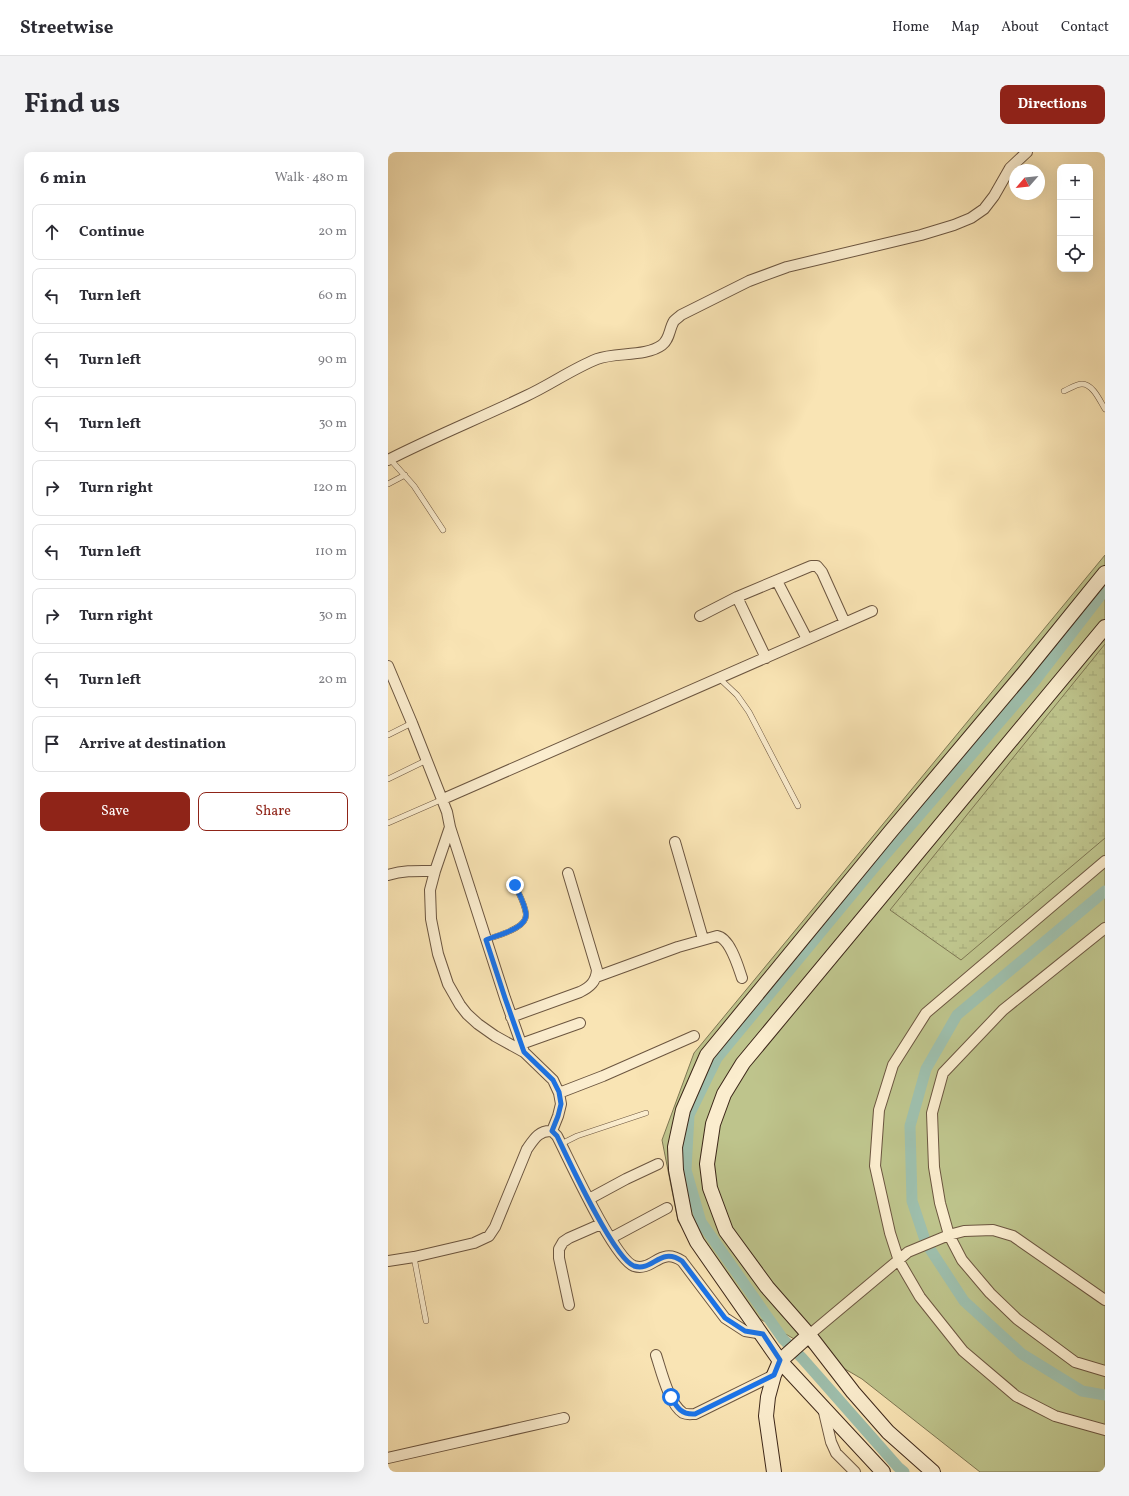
<!DOCTYPE html>
<meta charset="utf-8">
<style>
:root{--surface:#fff;--page:#f2f2f3;--text:#2b2b33;--muted:#7c7c81;--line:#e1e1e2;--accent:#8f2418}
body{margin:0;font-family:Vollkorn,serif;background:var(--page);color:var(--text)}
.controls{position:absolute;right:12px;top:12px;display:grid;overflow:hidden;border-radius:8px;box-shadow:0 4px 16px #0002}
.controls button{width:36px;height:36px;display:grid;place-items:center;padding:0;border:0;border-bottom:1px solid var(--line);background:var(--surface);color:var(--text);font:20px sans-serif}
.compass{position:absolute;left:621px;top:12px;width:36px;height:36px;border-radius:50%;background:var(--surface);box-shadow:0 4px 16px #0002;rotate:242deg}
.stop{position:absolute;width:12px;height:12px;margin:-9px;border:3px solid #1a73e8;border-radius:50%;background:#fff}
.stop.end{background:#1a73e8;border-color:#fff;box-shadow:0 1px 4px #0008}
.list{margin:0;padding:0;list-style:none}
h2{display:flex;justify-content:space-between;align-items:center;height:52px;margin:0;padding:0 16px;font-size:17px}
h2 small{font-size:13px;font-weight:400;color:var(--muted)}
.list li{display:grid;grid-template-columns:26px 1fr auto;gap:12px;align-items:center;box-sizing:border-box;height:56px;margin:0 8px 8px;padding:0 8px;border:1px solid var(--line);border-radius:8px}
.list b{display:block;font-size:15px;white-space:nowrap}
.list em{font-size:13px;font-style:normal;color:var(--muted)}
.actions{display:flex;gap:8px;padding:12px 16px}
.actions a{flex:1;padding:9px 0;border:1px solid var(--accent);border-radius:8px;text-align:center;font-size:14px;color:var(--accent)}
.actions .main{background:var(--accent);color:#fff}
.icon{flex:none;width:22px;height:22px;fill:none;stroke:currentColor;stroke-width:2;stroke-linecap:round;stroke-linejoin:round}
.map{position:relative;flex:none;width:717px;height:1320px;overflow:hidden;border-radius:8px}
header{display:flex;align-items:center;gap:24px;box-sizing:border-box;height:56px;padding:0 20px;background:var(--surface);border-bottom:1px solid var(--line)}
header strong{font-size:19px}
nav{display:flex;gap:22px;margin-inline-start:auto;font-size:14px}
.intro{display:flex;align-items:center;justify-content:space-between;box-sizing:border-box;height:96px;padding:0 24px}
h1{margin:0;font-size:28px}
.button{padding:10px 18px;border-radius:8px;background:var(--accent);color:#fff;font-size:14px;font-weight:700}
main{display:flex;gap:24px;padding:0 24px}
aside{flex:1;background:var(--surface);border-radius:8px;box-shadow:0 4px 16px #0002}
.map>svg:first-child{display:block}
.grass{fill:#bec48c;stroke:#7e7652}
.wetland{fill:url(#wetland-marsh);stroke:#7e7652}
.lines{fill:none;stroke-linecap:round;stroke-linejoin:round}
.canal{stroke:#9ebfad;stroke-width:11}
.lane-casing{stroke:#6c5640;stroke-width:6}
.street-casing{stroke:#6c5640;stroke-width:12}
.secondary-casing{stroke:#3d2719;stroke-width:16}
.lane{stroke:#fbedce;stroke-width:5}
.street{stroke:#fbedce;stroke-width:10}
.secondary{stroke:#fbedce;stroke-width:14}
.route{stroke:#1a73e8;stroke-width:5}
</style>
<header>
<strong>Streetwise</strong>
<nav><a>Home</a><a>Map</a><a>About</a><a>Contact</a></nav>
</header>
<div class="intro"><h1>Find us</h1><a class="button">Directions</a></div>
<main>
<aside>
<h2>6 min<small>Walk · 480 m</small></h2>
<ul class="list">
<li><svg class="icon" aria-label="ahead" viewBox="0 0 24 24"><path d="M12 20V5M6 11l6-6 6 6"/></svg><div><b>Continue</b></div><em>20 m</em></li>
<li><svg class="icon" aria-label="left" viewBox="0 0 24 24"><path d="M17 20v-9H6M10 6l-5 5 5 5"/></svg><div><b>Turn left</b></div><em>60 m</em></li>
<li><svg class="icon" aria-label="left" viewBox="0 0 24 24"><path d="M17 20v-9H6M10 6l-5 5 5 5"/></svg><div><b>Turn left</b></div><em>90 m</em></li>
<li><svg class="icon" aria-label="left" viewBox="0 0 24 24"><path d="M17 20v-9H6M10 6l-5 5 5 5"/></svg><div><b>Turn left</b></div><em>30 m</em></li>
<li><svg class="icon" aria-label="right" viewBox="0 0 24 24"><path d="M7 20v-9h11M14 6l5 5-5 5"/></svg><div><b>Turn right</b></div><em>120 m</em></li>
<li><svg class="icon" aria-label="left" viewBox="0 0 24 24"><path d="M17 20v-9H6M10 6l-5 5 5 5"/></svg><div><b>Turn left</b></div><em>110 m</em></li>
<li><svg class="icon" aria-label="right" viewBox="0 0 24 24"><path d="M7 20v-9h11M14 6l5 5-5 5"/></svg><div><b>Turn right</b></div><em>30 m</em></li>
<li><svg class="icon" aria-label="left" viewBox="0 0 24 24"><path d="M17 20v-9H6M10 6l-5 5 5 5"/></svg><div><b>Turn left</b></div><em>20 m</em></li>
<li><svg class="icon" aria-label="arrive" viewBox="0 0 24 24"><path d="M6 21V4h12l-3 4 3 4H6"/></svg><div><b>Arrive at destination</b></div></li>
</ul>
<div class="actions"><a class="main">Save</a><a>Share</a></div>
</aside>
<div class="map">
<svg width="717" height="1320" viewBox="0 0 717 1320">
<defs>
<pattern id="wetland-marsh" width="20" height="14" patternUnits="userSpaceOnUse"><rect width="20" height="14" fill="#bec48c"/><path d="M1 5h8M5 5V1M11 12h8M15 12V8" fill="none" stroke="#a4a878"/></pattern>
</defs>
<rect width="100%" height="100%" fill="#f9e4b4"/>
<filter id="stains"><feTurbulence type="fractalNoise" baseFrequency=".005" numOctaves="4"/><feColorMatrix values="0 0 0 0 .2 0 0 0 0 .09 0 0 0 0 .02 0 0 0 .5 -.17"/></filter>
<radialGradient id="worn" r=".72"><stop offset=".6" stop-color="#630" stop-opacity="0"/><stop offset="1" stop-color="#630" stop-opacity=".3"/></radialGradient>
<path class="grass" d="M717 403V1320H592L474 1227 345 1151 290 1069 274 988 306 901Z"/>
<path class="wetland" d="M717 492V686L573 808 502 758Z"/>
<g class="lines">
<path class="canal" d="M717 739 569 863 538 917 522 974 524 1049 538 1091 576 1149 634 1202 694 1239 717 1243
M516 1320 510 1315 414 1206 395 1187 313 1070 298 1018 301 963 329 906 485 717 647 529 717 438"/>
<g class="lane-casing">
<path id="lane" d="M676 239C681 237 688 232 694 232 705 232 712 249 717 257
M2 307 26 334 55 378
M0 332 17 323
M331 526 349 543 361 560 410 654
M0 583 24 571
M0 627 39 608
M0 671 55 647
M98 788C109 783 139 777 138 762 137 752 131 742 127 733
M173 992 189 984 258 961
M26 1105 38 1169"/>
</g>
<g class="street-casing">
<path id="street" d="M0 308C45 285 92 266 138 244 162 233 184 217 209 207 227 200 258 205 274 193 282 187 281 177 286 169 288 167 291 165 293 163L361 129 399 115 533 83 566 73 583 66 596 57 606 44 622 16 639 0
M389 429 419 487
M349 445 378 506
M312 464 349 445 423 414H429L434 420 457 471
M0 514 24 571 59 660 62 675 47 719 42 738 43 767 50 802 60 832 72 853 79 862 90 872 107 884 136 900 165 928 171 941 173 952 170 964 164 979
M55 647 484 459
M62 675 117 846 136 900
M287 690 315 787
M717 709 538 861 505 913 491 958 487 1014 502 1081 511 1109 532 1145 575 1199 628 1244 667 1264 717 1278
M0 723C16 718 31 719 47 719
M717 776 615 858 555 921 544 961 546 1015 552 1051 561 1083 574 1108 602 1141 629 1167 687 1210 717 1219
M208 825 290 795 329 784C342 786 350 814 354 826
M123 865 192 840C202 835 208 830 209 818L180 721
M133 892 192 871
M171 941 215 924 306 884
M201 1047 238 1027 270 1012
M223 1086 279 1056
M0 1109 26 1105 86 1091 101 1084 107 1075 139 997C146 987 151 978 164 979L169 984C181 1007 226 1107 246 1114 265 1120 272 1094 294 1109L337 1166 357 1179 375 1182
M181 1153 171 1106V1097L175 1090 181 1086 213 1072
M421 1183 520 1100 561 1083 576 1079 605 1078 625 1084 717 1148
M268 1203C273 1218 281 1252 295 1261 299 1263 303 1262 307 1262L386 1223
M435 1256 443 1290 448 1301 467 1320
M0 1306 176 1266"/>
</g>
<g class="secondary-casing">
<path id="secondary" d="M386 1320 378 1264 380 1245 386 1223 392 1209 421 1183
M495 1320 392 1209 309 1090 297 1065 288 1018 287 995 295 958 319 903 503 679 636 521 717 421
M545 1320 500 1280 465 1240 421 1183 379 1135 338 1079 322 1036 319 1012 325 972 336 942 355 911 717 475"/>
</g>
<use href="#lane" class="lane"/>
<use href="#street" class="street"/>
<use href="#secondary" class="secondary"/>
</g>
<g class="lines">
<path class="route" d="M127 733C131 742 137 752 138 762 139 777 109 783 98 788L117 846 136 900 165 928 171 940 173 952 170 964 164 979 169 984C180 1007 226 1107 246 1114 265 1120 272 1094 294 1109L337 1166 357 1179 375 1182 392 1208 386 1223 307 1262C294 1263 289 1256 283 1245"/>
</g>
<rect width="100%" height="100%" filter="url(#stains)"/>
<rect width="100%" height="100%" fill="url(#worn)"/>
</svg>
<div class="controls">
<button>+</button>
<button>−</button>
<button><svg class="icon" aria-label="locate" viewBox="0 0 24 24"><circle cx="12" cy="12" r="6"/><path d="M12 2v4M12 18v4M2 12h4M18 12h4"/></svg></button>
</div>
<svg class="compass" viewBox="-18 -18 36 36"><path d="M0-13l5 13h-10z" fill="#e53935"/><path d="M0 13l5-13h-10z" fill="#7c7c81"/></svg>
<div class="stop" style="left:283px;top:1245px"></div>
<div class="stop end" style="left:127px;top:733px"></div>
</div>
</main>
